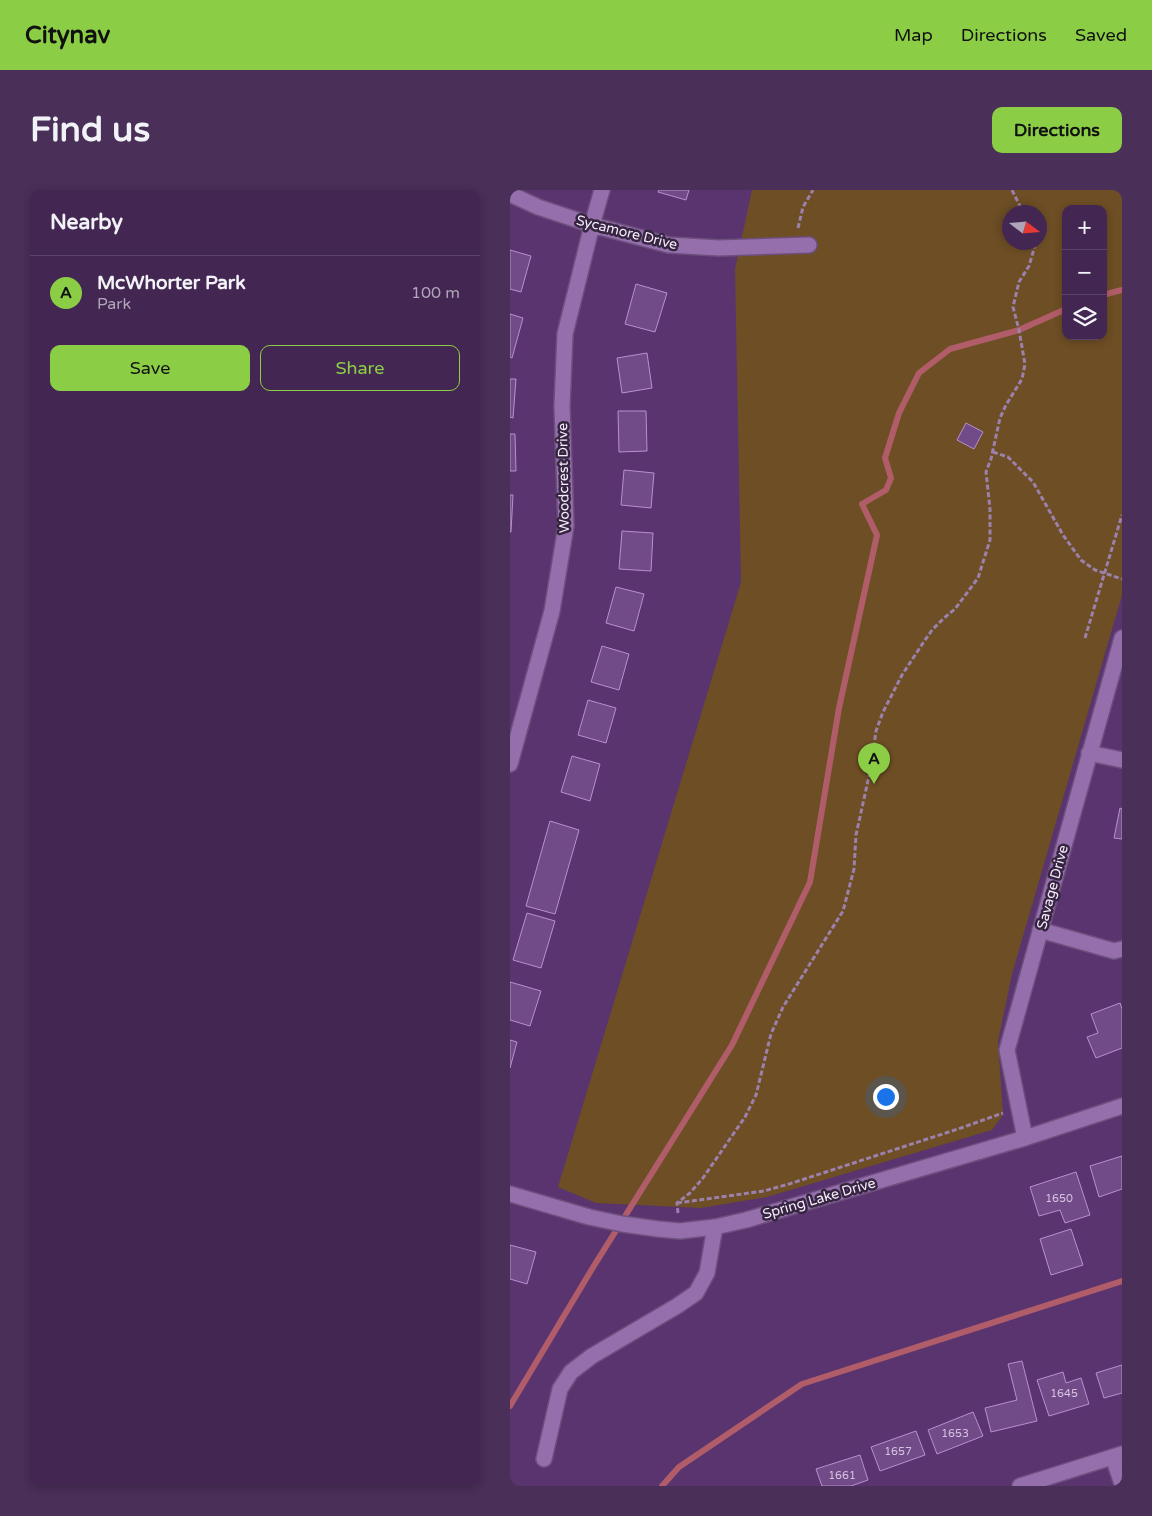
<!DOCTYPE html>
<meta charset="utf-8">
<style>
:root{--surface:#432752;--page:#4a2f59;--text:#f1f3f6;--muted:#afa5b8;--line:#5b4469;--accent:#8bce46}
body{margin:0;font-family:"Varela Round",sans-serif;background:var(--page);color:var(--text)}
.controls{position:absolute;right:15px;top:15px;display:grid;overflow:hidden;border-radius:10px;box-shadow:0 2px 8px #0003}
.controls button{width:45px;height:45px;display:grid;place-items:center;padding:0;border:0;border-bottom:1px solid var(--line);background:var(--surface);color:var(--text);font:25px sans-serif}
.compass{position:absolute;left:492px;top:15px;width:45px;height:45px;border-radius:50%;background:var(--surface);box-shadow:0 2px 8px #0003;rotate:106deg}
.you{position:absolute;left:375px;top:906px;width:18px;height:18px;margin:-12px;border:4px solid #fff;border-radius:50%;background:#1a73e8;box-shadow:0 0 0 8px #1a73e833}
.badge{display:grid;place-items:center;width:32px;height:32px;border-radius:50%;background:var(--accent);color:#111;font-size:16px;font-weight:700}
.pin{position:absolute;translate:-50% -41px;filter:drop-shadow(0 1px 2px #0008)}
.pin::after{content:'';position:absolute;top:26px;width:18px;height:15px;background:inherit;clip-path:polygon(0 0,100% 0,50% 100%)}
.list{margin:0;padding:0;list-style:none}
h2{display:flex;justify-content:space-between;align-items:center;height:65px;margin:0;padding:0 20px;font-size:21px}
h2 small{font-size:16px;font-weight:400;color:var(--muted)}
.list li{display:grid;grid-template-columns:32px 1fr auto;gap:15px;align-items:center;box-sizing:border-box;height:75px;padding:0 20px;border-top:1px solid var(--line)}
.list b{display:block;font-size:19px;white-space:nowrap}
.list p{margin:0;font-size:16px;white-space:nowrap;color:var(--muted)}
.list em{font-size:16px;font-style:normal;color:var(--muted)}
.actions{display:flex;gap:10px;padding:15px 20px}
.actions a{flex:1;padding:11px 0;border:1px solid var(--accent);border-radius:10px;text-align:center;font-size:18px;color:var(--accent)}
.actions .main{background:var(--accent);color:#111}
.icon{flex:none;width:28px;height:28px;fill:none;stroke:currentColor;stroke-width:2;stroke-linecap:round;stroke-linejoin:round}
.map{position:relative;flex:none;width:612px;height:1296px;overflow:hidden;border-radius:10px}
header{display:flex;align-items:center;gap:30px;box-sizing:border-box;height:70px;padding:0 25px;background:var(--accent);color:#111}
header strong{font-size:24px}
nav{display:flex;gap:28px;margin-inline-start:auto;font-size:18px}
.intro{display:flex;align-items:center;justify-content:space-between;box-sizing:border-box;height:120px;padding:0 30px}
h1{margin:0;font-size:35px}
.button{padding:12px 22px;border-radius:10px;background:var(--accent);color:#111;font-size:18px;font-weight:700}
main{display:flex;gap:30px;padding:0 30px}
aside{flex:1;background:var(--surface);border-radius:10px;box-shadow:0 2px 8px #0003}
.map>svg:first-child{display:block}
.green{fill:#6d4e25;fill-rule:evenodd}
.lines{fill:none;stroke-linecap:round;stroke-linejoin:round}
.stream{stroke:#b15d69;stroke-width:6}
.building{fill:#714b87;stroke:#b890d1}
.minor-casing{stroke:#6d4f7e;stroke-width:18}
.path{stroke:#9c81ac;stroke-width:3;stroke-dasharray:5 2.5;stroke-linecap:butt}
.minor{stroke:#956eac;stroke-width:15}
.labels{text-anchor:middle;stroke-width:5;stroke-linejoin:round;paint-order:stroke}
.number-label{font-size:11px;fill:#d6c2e1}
.street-label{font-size:14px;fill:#f7eaff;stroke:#35253f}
</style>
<header>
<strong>Citynav</strong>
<nav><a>Map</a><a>Directions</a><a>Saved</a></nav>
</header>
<div class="intro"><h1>Find us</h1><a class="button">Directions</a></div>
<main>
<aside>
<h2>Nearby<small></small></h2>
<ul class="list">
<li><span class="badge">A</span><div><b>McWhorter Park</b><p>Park</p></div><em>100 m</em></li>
</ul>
<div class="actions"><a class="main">Save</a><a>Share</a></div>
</aside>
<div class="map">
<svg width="612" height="1296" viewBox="0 0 612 1296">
<rect width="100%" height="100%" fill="#59346e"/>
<path class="green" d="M242 0H612V405L502 784 488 851 493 925 482 940 257 1007 191 1018 86 1013 48 997 231 392 225 79ZM556 19H593V146H556ZM500 22H530V52H500Z"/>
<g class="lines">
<path class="stream" d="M593 105 612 100
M0 1216 82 1079 222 855 300 692 329 518 367 345 352 314 376 300 381 288 375 268 389 223 409 183 440 159 509 140 556 119
M152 1296 169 1277 292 1194 612 1091"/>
</g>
<path class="building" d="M149 0H179L176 10 148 2Z
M0 60 21 66 11 102 0 99Z
M126 94 157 103 145 142 115 134Z
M0 124 13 128 2 168 0 167Z
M137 163 142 198 112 203 107 168Z
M0 189H6L3 228 0 227Z
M108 221H136L137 261 109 262Z
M456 233 473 242 464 259 447 250Z
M0 244H5L6 281H0Z
M114 280 144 283 141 318 111 315Z
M0 305H3L1 342H0Z
M112 341 143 343 141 381 109 379Z
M106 397 134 404 124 441 96 433Z
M92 456 119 464 109 500 81 492Z
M78 510 106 518 96 553 68 545Z
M62 566 90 574 80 611 51 602Z
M610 618 612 619V649L604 648Z
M40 631 69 640 45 724 16 716Z
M17 723 45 731 31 778 3 770Z
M0 792 31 801 20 836 0 830Z
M610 813 612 819V858L586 868 577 847 588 843 581 824Z
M0 850 7 852 0 878Z
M612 966V999L589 1007 580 976Z
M566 982 580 1025 555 1033 550 1020 529 1026 520 997Z
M561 1039 573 1075 541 1085 530 1049Z
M0 1055 26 1062 17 1094 0 1089Z
M512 1171 527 1231 481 1242 475 1218 507 1210 498 1174Z
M612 1175V1203L594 1208 586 1183Z
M553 1182 556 1193 571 1188 579 1214 539 1226 527 1190Z
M463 1222 473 1246 427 1264 418 1240Z
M406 1241 415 1265 370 1281 361 1257Z
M350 1265 358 1290 341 1296H312L306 1279Z"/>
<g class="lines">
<g class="minor-casing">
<path id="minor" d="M0 4 28 17 82 35 159 55 209 58 299 55
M579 563 612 570
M0 574 42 421 56 336 52 216 55 144 82 35 92 0
M530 740 604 761 612 759
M515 948 497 860 612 448
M0 1004 79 1027 112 1034 148 1039 170 1041 205 1037 236 1030 515 948 612 916
M603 1267 612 1294
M34 1269 50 1199 61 1182 82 1166 167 1116 186 1103 197 1083 205 1037
M510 1296 612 1264"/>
</g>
<path class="path" d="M502 0 513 22
M288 38 293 17 303 0
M483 262 498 267 523 292 553 345 571 370 585 380 612 389
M575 448 612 325
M167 1013 254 1001 279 994 451 938 493 923
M168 1023 167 1013 180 1003 193 988 235 927 246 905 261 844 273 817 333 721 344 679 346 645 361 577 366 541 373 522 392 485 413 453 422 440 434 428 445 419 468 388 480 350V319L476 282 481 269 490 228 496 215 512 189 515 174 509 140 503 117 509 92 519 76 526 52"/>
<use href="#minor" class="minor"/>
</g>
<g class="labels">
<g class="number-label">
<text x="549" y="1012">1650</text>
<text x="554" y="1207">1645</text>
<text x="445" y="1247">1653</text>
<text x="388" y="1265">1657</text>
<text x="332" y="1289">1661</text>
</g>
<g class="street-label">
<text transform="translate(117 42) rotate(14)" y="5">Sycamore Drive</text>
<text transform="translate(53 288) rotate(-91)" y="5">Woodcrest Drive</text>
<text transform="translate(542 697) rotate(-75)" y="5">Savage Drive</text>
<text transform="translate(309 1008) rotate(-16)" y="5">Spring Lake Drive</text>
</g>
</g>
</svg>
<div class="controls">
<button>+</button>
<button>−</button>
<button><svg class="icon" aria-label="layers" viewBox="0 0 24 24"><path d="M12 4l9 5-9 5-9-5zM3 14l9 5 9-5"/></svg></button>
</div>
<svg class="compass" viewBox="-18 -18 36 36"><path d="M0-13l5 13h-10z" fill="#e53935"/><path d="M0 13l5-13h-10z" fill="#afa5b8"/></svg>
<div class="you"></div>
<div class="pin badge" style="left:364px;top:594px">A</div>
</div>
</main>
